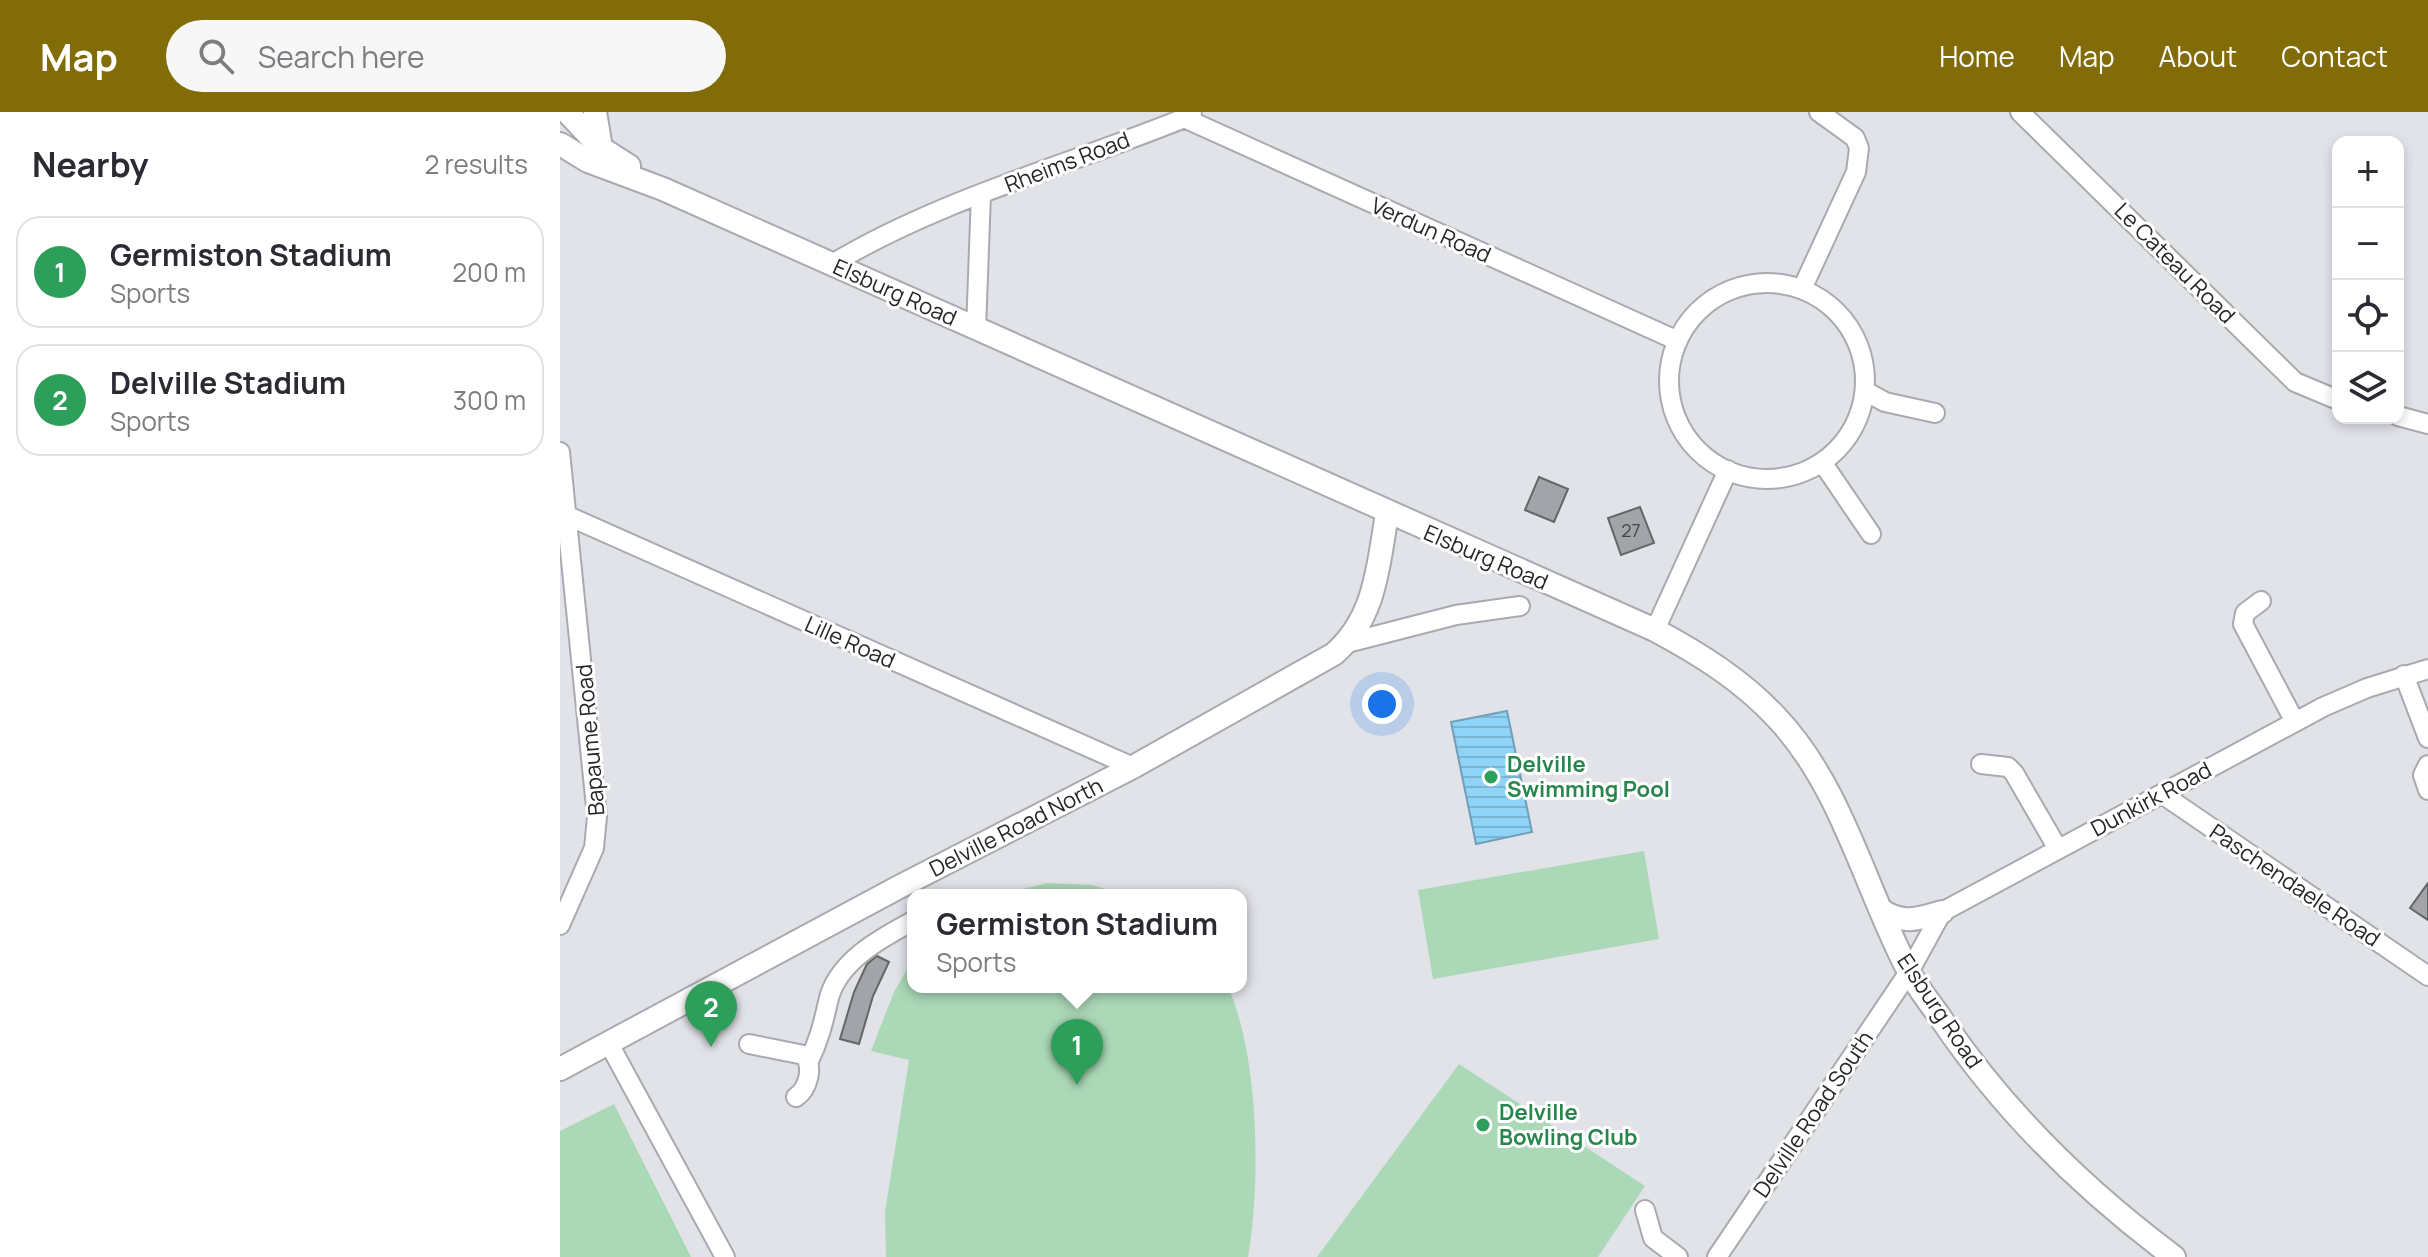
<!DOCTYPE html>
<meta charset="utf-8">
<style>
:root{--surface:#fff;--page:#f7f7f7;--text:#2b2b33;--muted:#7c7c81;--line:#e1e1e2;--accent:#816c07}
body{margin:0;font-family:Manrope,sans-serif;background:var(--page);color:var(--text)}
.controls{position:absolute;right:24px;top:24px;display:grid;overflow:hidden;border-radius:16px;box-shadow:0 4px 12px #0003}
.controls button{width:72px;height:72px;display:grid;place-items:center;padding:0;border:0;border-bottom:2px solid var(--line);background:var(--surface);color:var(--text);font:40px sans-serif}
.you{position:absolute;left:822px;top:592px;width:28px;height:28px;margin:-20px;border:6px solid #fff;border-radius:50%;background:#1a73e8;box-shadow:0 0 0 12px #1a73e833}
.badge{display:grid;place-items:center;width:52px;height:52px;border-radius:50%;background:var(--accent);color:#fff;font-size:26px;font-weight:700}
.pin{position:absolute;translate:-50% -66px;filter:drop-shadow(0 2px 4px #0008)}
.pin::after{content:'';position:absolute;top:42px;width:28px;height:24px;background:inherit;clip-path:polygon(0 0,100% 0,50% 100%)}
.popup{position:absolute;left:347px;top:777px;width:340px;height:104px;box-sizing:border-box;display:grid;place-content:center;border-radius:16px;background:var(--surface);filter:drop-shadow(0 2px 6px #0005);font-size:26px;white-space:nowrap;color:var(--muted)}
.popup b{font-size:30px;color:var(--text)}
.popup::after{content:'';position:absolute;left:50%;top:100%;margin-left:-16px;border:16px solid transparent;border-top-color:var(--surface)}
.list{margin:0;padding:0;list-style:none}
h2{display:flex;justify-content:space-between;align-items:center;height:104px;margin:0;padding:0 32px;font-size:34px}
h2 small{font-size:26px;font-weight:400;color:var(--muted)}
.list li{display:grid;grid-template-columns:52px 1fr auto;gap:24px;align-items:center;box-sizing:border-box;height:112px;margin:0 16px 16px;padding:0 16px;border:2px solid var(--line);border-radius:24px}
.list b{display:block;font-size:30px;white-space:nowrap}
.list p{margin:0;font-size:26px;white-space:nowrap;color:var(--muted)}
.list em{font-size:26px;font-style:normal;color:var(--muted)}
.icon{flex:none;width:44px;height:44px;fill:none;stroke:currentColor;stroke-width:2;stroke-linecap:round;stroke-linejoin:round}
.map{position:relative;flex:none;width:1868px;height:1145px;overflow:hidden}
header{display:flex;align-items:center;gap:48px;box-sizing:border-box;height:112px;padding:0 40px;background:var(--accent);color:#fff}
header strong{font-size:38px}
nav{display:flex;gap:44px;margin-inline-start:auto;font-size:28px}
.search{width:560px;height:72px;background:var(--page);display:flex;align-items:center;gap:20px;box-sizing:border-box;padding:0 28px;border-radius:44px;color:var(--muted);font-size:30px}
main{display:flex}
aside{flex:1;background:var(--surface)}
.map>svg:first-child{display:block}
.grass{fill:#abd8b7}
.water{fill:url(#water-rules);stroke:#6f9fb9;stroke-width:2}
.building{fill:#a3a4a9;stroke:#636569;stroke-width:2}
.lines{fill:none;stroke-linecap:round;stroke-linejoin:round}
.minor-casing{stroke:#a8aaaf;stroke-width:22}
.major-casing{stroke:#a8aaaf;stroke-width:26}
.minor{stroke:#fff;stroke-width:18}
.major{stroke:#fff;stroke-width:22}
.leisure-dot{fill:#2e9e5b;stroke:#fff;stroke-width:3}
.labels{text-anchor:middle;stroke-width:6;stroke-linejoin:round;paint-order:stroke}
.number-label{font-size:18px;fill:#444648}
.street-label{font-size:22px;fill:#252628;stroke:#fff}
.leisure-label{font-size:22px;font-weight:bold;fill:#27864d;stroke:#fff;text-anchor:start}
</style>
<header>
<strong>Map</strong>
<div class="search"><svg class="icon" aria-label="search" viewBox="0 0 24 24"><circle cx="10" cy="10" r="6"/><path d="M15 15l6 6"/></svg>Search here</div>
<nav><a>Home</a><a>Map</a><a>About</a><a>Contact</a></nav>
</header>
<main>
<aside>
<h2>Nearby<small>2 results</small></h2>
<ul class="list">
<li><span class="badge" style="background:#2e9e5b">1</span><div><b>Germiston Stadium</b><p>Sports</p></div><em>200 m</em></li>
<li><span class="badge" style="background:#2e9e5b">2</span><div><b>Delville Stadium</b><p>Sports</p></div><em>300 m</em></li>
</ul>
</aside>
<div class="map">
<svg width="1868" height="1145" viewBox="0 0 1868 1145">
<defs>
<pattern id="water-rules" width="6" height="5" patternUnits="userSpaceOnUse" patternTransform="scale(2)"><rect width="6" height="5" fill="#8fd3f7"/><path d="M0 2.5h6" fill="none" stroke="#7bb5d4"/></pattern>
</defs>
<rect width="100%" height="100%" fill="#e2e3e9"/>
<path class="grass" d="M1084 739 1099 827 873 867 858 778Z
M487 771 532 773 565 783H439Z
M353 847V875H668C699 944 701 1071 688 1145H326L325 1100 349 948 311 939 334 880Z
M899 952 1085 1074 1038 1145H757Z
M54 992 131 1145H0V1019Z"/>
<path class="water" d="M947 599 972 720 916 732 891 610Z"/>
<path class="building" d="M979 365 1008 377 994 410 965 398Z
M1080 395 1094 431 1061 443 1048 406Z
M1868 771V808L1850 796Z
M317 844 329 850 313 884 299 932 280 927 294 880 307 852Z"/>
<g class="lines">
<g class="minor-casing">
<path id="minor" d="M1460 0 1735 270 1778 288
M624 6 1118 229
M272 152C384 85 513 52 632 3
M1109 269a98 98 0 1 1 196 0a98 98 0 1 1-196 0Z
M1242 177 1296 60 1299 36 1295 26 1259 0
M416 218 421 82
M1305 279 1325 290 1375 301
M1838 304 1868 312
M0 340 37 705 34 736 0 813
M1262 350 1311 422
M8 404 573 655
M1701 489 1685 501 1683 512 1735 610
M1095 518 1168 358
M787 531 896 503 960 494
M1844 563 1868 626
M1421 652 1448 655 1454 661 1498 737
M1868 653 1863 663 1868 678
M1602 682 1868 864
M48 930 165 1145
M189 932 244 943C254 955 248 977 236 985
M249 949C259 928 263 912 268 890 276 850 321 826 353 809
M1085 1098 1093 1126 1118 1145
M1157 1145 1349 860 1382 800 1763 595 1807 576 1868 557"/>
</g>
<g class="major-casing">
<path id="major" d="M7 0 41 36 69 54
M35 0 41 36
M0 32 28 49 103 77 1095 518C1140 542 1183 569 1217 606 1282 675 1305 776 1348 858 1357 875 1371 892 1382 908 1445 1001 1524 1078 1614 1145
M1320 797C1340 813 1359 807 1382 800
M0 957 339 775 573 655 774 542C816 505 818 454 827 402"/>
</g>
<use href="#minor" class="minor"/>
<use href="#major" class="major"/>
</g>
<g class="leisure-dot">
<circle cx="931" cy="665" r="8"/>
<circle cx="923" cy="1013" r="8"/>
</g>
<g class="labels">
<g class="number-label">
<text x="1071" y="425">27</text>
</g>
<g class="street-label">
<text transform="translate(507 50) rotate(-21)" y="8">Rheims Road</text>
<text transform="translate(871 118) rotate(24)" y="8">Verdun Road</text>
<text transform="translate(1615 151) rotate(45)" y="8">Le Cateau Road</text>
<text transform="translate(335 180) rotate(24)" y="8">Elsburg Road</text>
<text transform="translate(926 445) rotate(23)" y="8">Elsburg Road</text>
<text transform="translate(290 530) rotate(24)" y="8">Lille Road</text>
<text transform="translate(30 628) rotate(-95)" y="8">Bapaume Road</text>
<text transform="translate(1591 687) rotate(-28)" y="8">Dunkirk Road</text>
<text transform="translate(456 715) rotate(-27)" y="8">Delville Road North</text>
<text transform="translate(1735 773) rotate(34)" y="8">Paschendaele Road</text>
<text transform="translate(1380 899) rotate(56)" y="8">Elsburg Road</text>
<text transform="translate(1253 1002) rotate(-56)" y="8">Delville Road South</text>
</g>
<g class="leisure-label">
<text x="947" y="660">Delville<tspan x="947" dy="25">Swimming Pool</tspan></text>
<text x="939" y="1008">Delville<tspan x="939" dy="25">Bowling Club</tspan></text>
</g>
</g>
</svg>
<div class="controls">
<button>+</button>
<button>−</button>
<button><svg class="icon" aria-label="locate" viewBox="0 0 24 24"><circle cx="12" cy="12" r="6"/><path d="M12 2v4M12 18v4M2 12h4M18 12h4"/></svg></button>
<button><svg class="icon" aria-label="layers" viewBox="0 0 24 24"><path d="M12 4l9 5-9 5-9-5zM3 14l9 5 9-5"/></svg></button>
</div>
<div class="you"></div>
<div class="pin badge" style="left:517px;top:973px;background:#2e9e5b">1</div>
<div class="popup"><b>Germiston Stadium</b>Sports</div>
<div class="pin badge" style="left:151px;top:935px;background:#2e9e5b">2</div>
</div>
</main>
